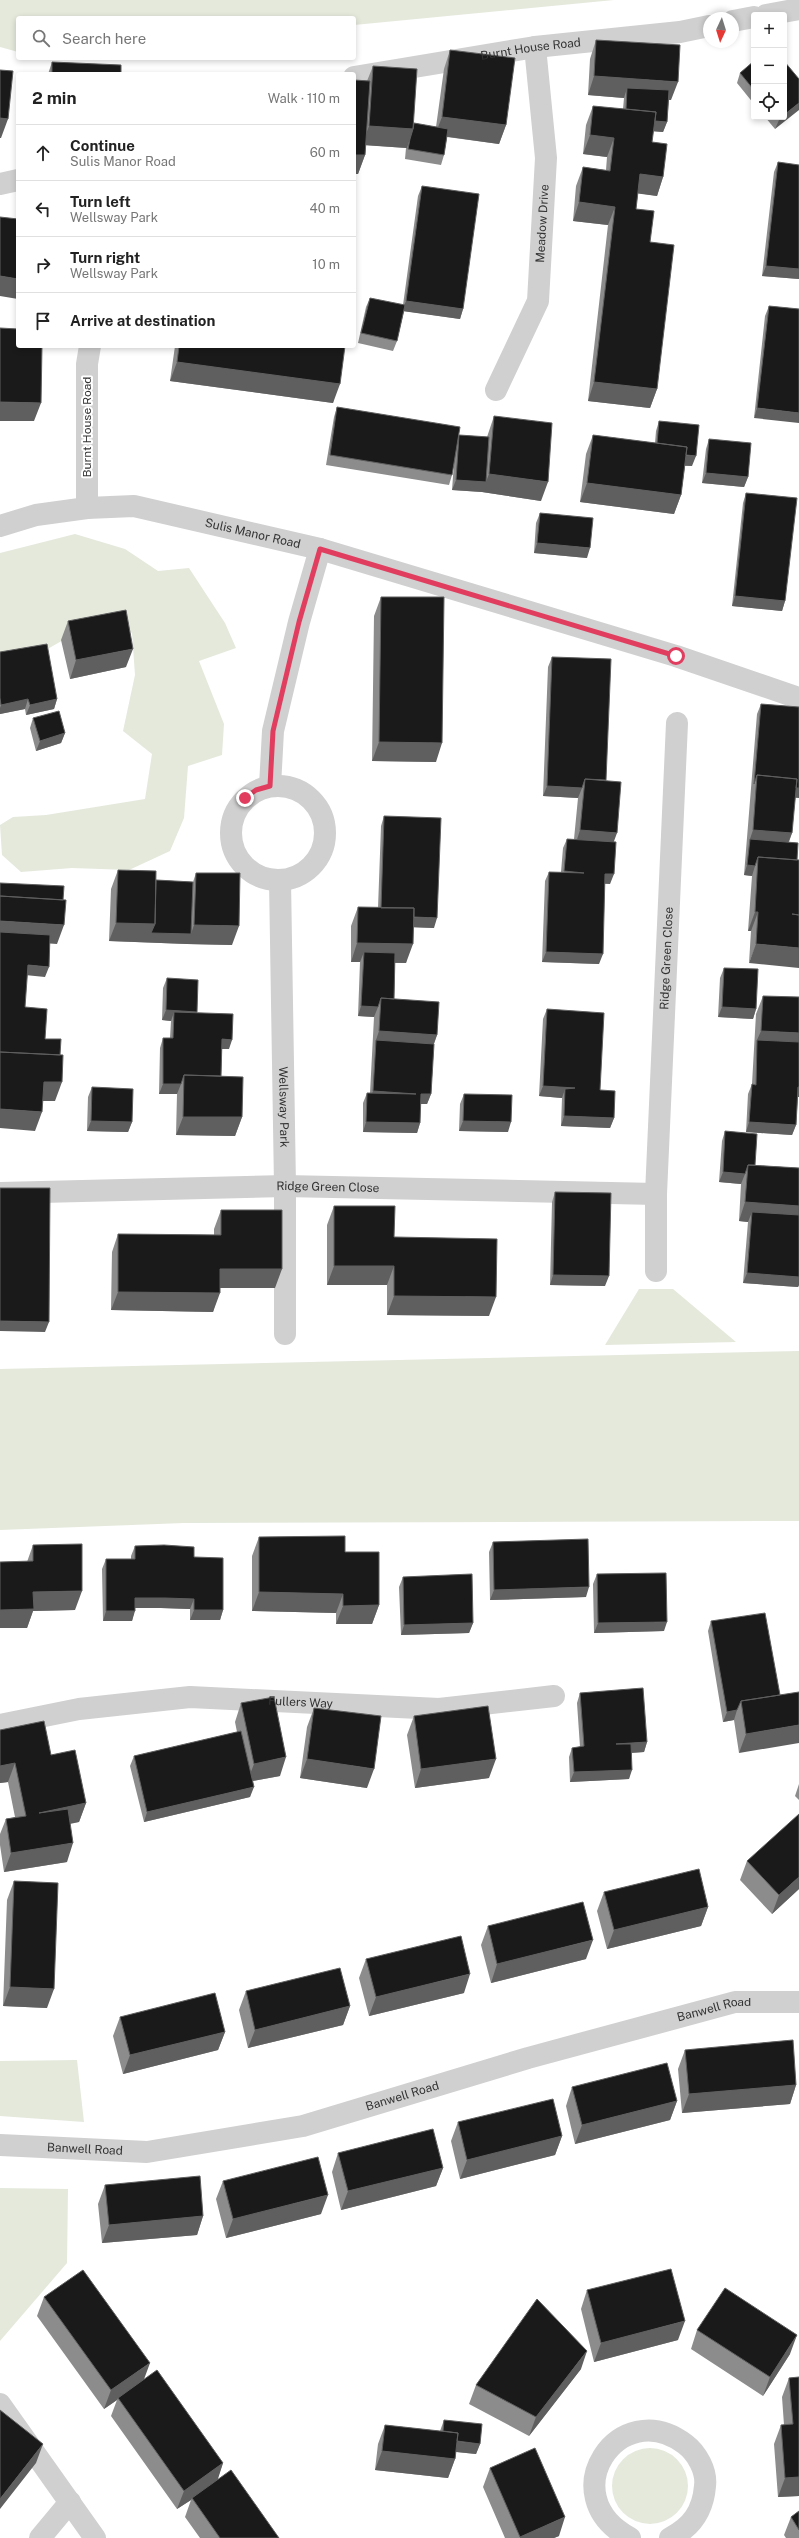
<!DOCTYPE html>
<meta charset="utf-8">
<style>
:root{--surface:#fff;--page:#f2f2f2;--text:#222;--muted:#767676;--line:#e0e0e0}
body{margin:0;font-family:"Public Sans",sans-serif;background:var(--page);color:var(--text)}
.controls{position:absolute;right:12px;top:12px;display:grid;overflow:hidden;border-radius:4px;box-shadow:0 2px 6px #0003}
.controls button{width:36px;height:36px;display:grid;place-items:center;padding:0;border:0;border-bottom:1px solid var(--line);background:var(--surface);color:var(--text);font:20px sans-serif}
.compass{position:absolute;left:703px;top:12px;width:36px;height:36px;border-radius:50%;background:var(--surface);box-shadow:0 2px 6px #0003;rotate:184deg}
.stop{position:absolute;width:12px;height:12px;margin:-9px;border:3px solid #e13e5f;border-radius:50%;background:#fff}
.stop.end{background:#e13e5f;border-color:#fff;box-shadow:0 1px 4px #0008}
.list{margin:0;padding:0;list-style:none}
h2{display:flex;justify-content:space-between;align-items:center;height:52px;margin:0;padding:0 16px;font-size:17px}
h2 small{font-size:13px;font-weight:400;color:var(--muted)}
.list li{display:grid;grid-template-columns:26px 1fr auto;gap:12px;align-items:center;box-sizing:border-box;height:56px;padding:0 16px;border-top:1px solid var(--line)}
.list b{display:block;font-size:15px;white-space:nowrap}
.list p{margin:0;font-size:13px;white-space:nowrap;color:var(--muted)}
.list em{font-size:13px;font-style:normal;color:var(--muted)}
.icon{flex:none;width:22px;height:22px;fill:none;stroke:currentColor;stroke-width:2;stroke-linecap:round;stroke-linejoin:round}
.map{position:relative;flex:none;width:799px;height:2538px;overflow:hidden}
.search{position:absolute;background:var(--surface);box-shadow:0 2px 6px #0003;left:16px;top:16px;width:340px;height:44px;display:flex;align-items:center;gap:10px;box-sizing:border-box;padding:0 14px;border-radius:4px;color:var(--muted);font-size:15px}
.panel{position:absolute;background:var(--surface);box-shadow:0 2px 6px #0003;left:16px;top:72px;width:340px;height:276px;border-radius:4px}
.map>svg:first-child{display:block}
.green{fill:#e4e9dc}
.lines{fill:none;stroke-linecap:round;stroke-linejoin:round}
.minor{stroke:#d0d0d0;stroke-width:22}
.wall{fill:#8c8c8c}
.shaded-wall{fill:#5f5f5f}
.building{fill:#1a1a1a;stroke:#5f5f5f}
.route{stroke:#e13e5f;stroke-width:5}
.labels{text-anchor:middle;stroke-width:4;stroke-linejoin:round;paint-order:stroke}
.street-label{font-size:12px;fill:#333;stroke:#fff}
</style>
<div class="map">
<svg width="799" height="2538" viewBox="0 0 799 2538">
<rect width="100%" height="100%" fill="#fff"/>
<path class="green" d="M0 0H614L354 25V18H18V52L0 47Z
M75 534 125 549 158 571 189 568 225 623 236 648 199 661 224 724 222 755 188 766 184 818 170 851 129 870 72 868 21 872 2 855 0 825 13 817 46 815 145 799 152 754 123 731 135 675 132 633 119 625 84 628 32 658 0 671V553Z
M639 1289H673L736 1342 605 1345Z
M799 1351V1521L184 1523 0 1530V1369Z
M77 2060 84 2122 0 2116V2061Z
M0 2188 68 2189 67 2263 0 2341Z
M612 2486a38 38 0 1 1 76 0a38 38 0 1 1-76 0Z"/>
<g class="lines">
<g class="minor">
<path d="M766 15 799 9"/>
<path d="M733 21 754 17"/>
<path id="s1" d="M354 77 535 47 680 32 709 26"/>
<path d="M0 184 18 180"/>
<path id="s2" d="M496 390 538 301 546 158 535 47"/>
<path d="M87 508V364L90 346"/>
<path id="s3" d="M0 526 36 515 87 508 134 506 320 549 676 656 799 698"/>
<circle cx="278" cy="833" r="47"/>
<path d="M270 786 273 731 299 622 320 549"/>
<path id="s4" d="M280 880 285 1186V1334"/>
<path id="s5" d="M0 1193 285 1186 656 1194"/>
<path id="s6" d="M656 1271V1194L677 723"/>
<path id="s7" d="M0 1725 79 1709 190 1697 439 1709 554 1696"/>
<path id="s8" d="M0 2145 147 2152 303 2126 528 2058 735 2002H799"/>
<path d="M0 2404 95 2538"/>
<path d="M40 2538 70 2502"/>
<path d="M630 2538C551 2496 619 2394 685 2444 697 2453 707 2471 705 2486 703 2511 692 2527 670 2538"/>
</g>
</g>
<path class="wall" d="M596 40 671 100H669L667 122 663 132 653 131 652 142 663 177 657 196 638 193 636 209 650 242 657 389 650 408 588 401 608 225 573 221 576 186 583 167 606 170 607 157 583 154 586 125 593 106 623 109 624 98 588 95 590 59Z
M450 50 506 125 499 144 447 137 444 155 441 165 405 159 406 148 366 145 365 155 358 174H354V80L367 81 373 66 414 123 436 127 444 69Z
M754 61V104L737 83 740 73Z
M52 62 121 74H48Z
M765 117H784L775 129Z
M778 162 799 279 762 276 774 172Z
M422 186 463 309 460 319 404 311 397 341 393 351 358 343 366 307 370 298 403 305 418 196Z
M769 306 799 309 754 418 765 316Z
M175 346H345L333 403 170 381Z
M337 407 458 439 459 435 487 437 494 416 541 501 482 492 452 490 454 463 452 475 449 485 326 465 334 417Z
M659 421 692 466H685L681 495 674 514 580 502 586 454 593 435 655 443 656 431Z
M709 439 748 477 744 487 702 483 706 449Z
M746 493 785 601 782 611 732 606 743 503Z
M540 513 587 558 534 553 536 523Z
M381 597 436 762 372 761 374 616Z
M68 621 126 667 70 679 61 640Z
M0 652 57 699 54 709 26 715 25 709 0 714Z
M552 657 606 780 613 842 610 884H605L599 964 542 962 545 881 549 872H561L563 848 567 839H574L578 798 543 796 548 667Z
M761 704 795 798 792 833 789 842 798 843 749 963 751 931H748L752 876 744 875 757 714Z
M33 718 65 733 61 743 36 751 30 728Z
M384 816 434 928 413 927 406 963H395L394 999 437 1035 434 1044 431 1094 427 1104H420V1123L417 1133 363 1132V1103L367 1093H370L374 1017 358 1016 360 962H351V926L358 907 378 908 381 826Z
M118 870 156 880 193 882 196 873 232 945 187 944 109 941 111 889Z
M724 968 756 1009 753 1019 718 1017 720 978Z
M167 978 197 1012 196 1013 229 1049H222L221 1076 242 1117 235 1136 176 1135 177 1094H159L160 1048 163 1038H170L171 1021 162 1020 163 988Z
M763 996 799 1097H798L796 1125 792 1135 746 1132 748 1094 752 1084 756 1014Z
M547 1009 600 1090 614 1118 610 1128 561 1126 562 1098 539 1096 543 1019Z
M92 1087 132 1122 128 1132 87 1131 88 1097Z
M464 1094 508 1132 459 1131 460 1104Z
M725 1131 755 1165 799 1168V1285L798 1287 743 1283 748 1222 739 1221 741 1184 719 1182 722 1141Z
M555 1192 605 1286 550 1285 552 1202Z
M334 1206 394 1237 489 1316 387 1315V1285H327V1225Z
M221 1210 275 1288H220L213 1312 111 1310 112 1252 118 1234 214 1235V1229Z
M259 1537 345 1552 379 1605 372 1624H336V1613L252 1611V1556Z
M493 1542 586 1597 490 1600 489 1552Z
M33 1545 75 1610 33 1611 27 1628V1562Z
M135 1546 194 1557 223 1610 220 1620H190V1609L161 1608H135L132 1621H103L102 1569 106 1559H131V1556Z
M597 1574 664 1631 594 1633 593 1584Z
M403 1577 473 1623 469 1633 401 1635 399 1587Z
M711 1621 780 1695 739 1753 734 1720 723 1722 708 1631Z
M580 1693 647 1742 644 1752 632 1753 629 1779 570 1782 569 1757 572 1748 580 1747 577 1703Z
M241 1703 280 1776 253 1781 250 1797 144 1822 130 1766 134 1756 237 1732 235 1722Z
M314 1708 367 1788 300 1778 307 1727Z
M414 1716 489 1778 415 1788 407 1735Z
M0 1730 51 1755 86 1803 79 1822 70 1823 67 1862 4 1872 0 1845V1834L6 1819 15 1817 8 1782 0 1783Z
M799 1784V1800L795 1796Z
M747 1861 799 1889 772 1914 740 1880Z
M14 1881 47 2008 3 2006 7 1900Z
M604 1892 708 1907 701 1926 607 1949 597 1911Z
M488 1926 586 1959 491 1983 481 1945Z
M366 1959 464 1993 369 2016 359 1978Z
M246 1991 350 2006 343 2025 248 2048 239 2010Z
M120 2017 225 2032 218 2050 123 2074 113 2036Z
M685 2050 796 2085 790 2104 682 2113 678 2069Z
M572 2087 677 2101 670 2120 575 2144 566 2106Z
M458 2122 562 2136 555 2155 460 2179 451 2141Z
M338 2153 443 2168 436 2186 341 2210 332 2172Z
M223 2181 321 2214 226 2238 216 2199Z
M105 2185 203 2216 197 2235 102 2243 98 2204Z
M587 2290 678 2340 594 2362 581 2309Z
M44 2297 144 2379 223 2463 217 2480 279 2538H200L185 2517 191 2500 177 2509 111 2416 117 2400 104 2409 37 2316Z
M697 2330 790 2354 763 2396 691 2349Z
M581 2369 529 2436 469 2404 476 2385Z
M799 2377V2496L778 2497 774 2444 781 2425H784L782 2397 789 2378Z
M444 2420 480 2444 476 2454 456 2452 455 2459 448 2478 375 2470 378 2444 385 2425 440 2431Z
M490 2468 559 2536 554 2538H505L483 2487Z
M799 2511V2538H786L784 2535 791 2517Z"/>
<path class="shaded-wall" d="M594 76 678 82 671 100 627 98V88L624 98 588 95Z
M799 103V110L775 129 779 120 782 117H784V115Z
M442 117 506 125 499 144 435 135Z
M0 118 8 119 1 138H0Z
M625 119 667 122 663 132 622 129Z
M369 126 413 129 407 148 362 145Z
M590 135 614 138 607 157 583 154Z
M354 155H365L358 174H354Z
M640 174 663 177 657 196 634 193Z
M579 202 615 207 608 225 573 221Z
M766 266 799 269V279L762 276Z
M0 276 18 279V299L0 296Z
M406 301 463 309 460 319 402 311Z
M177 362 340 384 333 403 170 381Z
M594 382 657 389 650 408 588 401Z
M0 402 41 403 34 421H0Z
M757 408 799 413V423L754 418Z
M656 453 696 456 692 466 653 463Z
M706 473 748 477 744 487 702 483Z
M489 474 548 482 541 501 482 492 452 490 456 480 486 482Z
M587 483 681 495 674 514 580 502Z
M537 543 590 548 587 558 534 553Z
M735 596 785 601 782 611 732 606Z
M133 649 126 667 70 679 76 660Z
M28 699 25 709 0 714V708L1 705Z
M57 699 54 709 26 715 30 705Z
M65 733 61 743 36 751 40 741Z
M379 742 442 743 436 762 372 761Z
M757 785 799 788V798L756 795Z
M547 786 582 788 578 798 543 796Z
M580 830 617 833 610 852 574 849Z
M753 830 792 833 785 851 750 839Z
M747 865 755 866 752 876 744 875Z
M605 874H614L610 884 602 883Z
M755 912H758L751 931H748Z
M381 917 437 918 434 928 377 926Z
M0 921 64 925 57 944 0 940Z
M116 923 155 924 191 934 194 925 239 926 232 945 187 944 109 941Z
M357 943 413 944 406 963 363 962 364 952 360 962H351Z
M756 944 799 948V968L749 963Z
M546 952 603 954 599 964 542 962Z
M28 965 49 967 45 977 25 975Z
M361 1006 378 1007 374 1017 358 1016Z
M722 1007 756 1009 753 1019 718 1017Z
M166 1010 197 1012 193 1022 174 1012 171 1021 162 1020Z
M379 1031 437 1035 430 1054 376 1040Z
M761 1031 799 1033V1052L757 1040Z
M222 1039 232 1040 229 1049H218Z
M44 1082H62L55 1101H37Z
M163 1084H181L177 1094H159Z
M543 1086 575 1088 565 1089 562 1098 539 1096Z
M798 1087H799V1097H795Z
M373 1091 416 1094 369 1101Z
M421 1094H431L427 1104H417Z
M0 1109 42 1112 35 1131 0 1128Z
M564 1116 614 1118 610 1128 561 1126Z
M183 1117H242L235 1136 176 1135Z
M91 1121 132 1122 128 1132 87 1131Z
M463 1121 511 1122 508 1132 459 1131Z
M366 1122 420 1123 417 1133 363 1132Z
M749 1122 796 1125 792 1135 746 1132Z
M723 1172 745 1174 741 1184 719 1182Z
M745 1202 799 1206V1225L752 1212 748 1222 739 1221Z
M334 1266H394L387 1285H327Z
M220 1269H282L275 1288H213Z
M747 1273 799 1277V1285L798 1287 743 1283Z
M553 1275 609 1276 605 1286 550 1285Z
M118 1292 220 1293 213 1312 111 1310Z
M394 1296 496 1297 489 1316 387 1315Z
M0 1321 49 1322 45 1332 0 1331Z
M589 1587 586 1597 490 1600 494 1590Z
M82 1591 75 1610 33 1611 27 1628H0V1610L33 1592Z
M259 1592 343 1594 336 1613 252 1611Z
M135 1598H165L194 1599 190 1609 161 1608H132Z
M379 1605 372 1624H336L343 1606Z
M194 1610H223L220 1620H190Z
M106 1611H135L132 1621H103Z
M667 1622 664 1631 594 1633 598 1623Z
M473 1623 469 1633 401 1635 404 1625Z
M737 1710 734 1720 723 1722 727 1712Z
M799 1725V1743L739 1753 746 1734Z
M647 1742 644 1752 612 1754 616 1744Z
M286 1757 280 1776 247 1782 254 1764Z
M307 1759 374 1769 367 1788 300 1778Z
M496 1759 489 1778 415 1788 421 1769Z
M15 1763 8 1782 0 1783V1766Z
M632 1770 629 1779 570 1782 574 1772Z
M254 1787 250 1797 144 1822 147 1812Z
M86 1803 79 1822 33 1832 39 1813Z
M73 1843 67 1862 4 1872 11 1853Z
M799 1877V1889L772 1914 779 1895Z
M708 1907 701 1926 607 1949 614 1930Z
M593 1940 586 1959 491 1983 497 1964Z
M470 1974 464 1993 369 2016 376 1997Z
M10 1987 54 1989 47 2008 3 2006Z
M350 2006 343 2025 248 2048 255 2030Z
M225 2032 218 2050 123 2074 130 2055Z
M796 2085 790 2104 682 2113 689 2094Z
M677 2101 670 2120 575 2144 582 2125Z
M562 2136 555 2155 460 2179 467 2160Z
M443 2168 436 2186 341 2210 348 2191Z
M328 2195 321 2214 226 2238 233 2219Z
M203 2216 197 2235 102 2243 109 2225Z
M685 2321 678 2340 594 2362 601 2343Z
M797 2335 790 2354 763 2396 770 2377Z
M587 2351 581 2369 529 2436 536 2417Z
M150 2363 143 2382 118 2398 117 2400 104 2409 111 2390Z
M442 2440 480 2444 476 2454 438 2450Z
M43 2444 36 2463 0 2509V2499Z
M382 2451 455 2459 448 2478 375 2470Z
M223 2463 217 2482 192 2498 191 2500 177 2509 184 2491Z
M799 2477V2496L778 2497 785 2478Z
M565 2517 559 2536 554 2538H520V2537Z"/>
<path class="building" d="M596 40 680 45 678 82 594 76Z
M450 50 515 58 506 125 442 117Z
M754 61V90L740 73Z
M784 61 799 79V103L784 115Z
M52 62 121 65V74H52Z
M373 66 417 69 413 129 369 126Z
M0 70 13 71 8 119 0 118Z
M354 80 370 81 365 155H354Z
M627 88 669 90 667 122 655 121 656 112 626 109Z
M593 106 656 112 652 142 667 144 663 177 640 174 636 209 654 211 650 242 674 245 657 389 594 382 615 207 579 202 583 167 610 171 614 138 590 135Z
M777 117H782L779 120Z
M414 123 448 129 444 155 408 149 410 139 413 129Z
M778 162 799 165V269L766 266Z
M422 186 479 194 463 309 406 301Z
M0 217 18 219V279L0 276Z
M370 298 405 305 397 341 361 333Z
M769 306 799 309V413L757 408Z
M0 328 18 329V346H42L41 403 0 402Z
M179 346H345L340 384 177 362Z
M337 407 460 427 452 475 330 455Z
M494 416 552 423 548 482 489 474Z
M659 421 699 425 696 456 686 455 687 447 657 443Z
M459 435 489 437 486 482 456 480Z
M593 435 687 447 681 495 587 483Z
M709 439 751 443 748 477 706 473Z
M746 493 797 498 785 601 735 596Z
M540 513 593 518 590 548 537 543Z
M381 597H444L442 743 379 742Z
M126 610 133 649 76 660 68 621Z
M47 644 57 699 30 705 28 699 1 705 0 698V652Z
M552 657 611 659 606 780 585 779 582 788 547 786Z
M761 704 799 707V788H796L797 779 757 775 754 784Z
M59 711 65 733 40 741 33 718Z
M757 775 797 779 792 833 753 830Z
M585 779 621 782 617 833 580 830Z
M384 816 441 818 437 918 414 917V908H381Z
M567 839 616 842 614 874H605L603 954 546 952 549 872 584 873 564 871Z
M750 839 798 843 797 860 758 857 755 866 747 865Z
M758 857 799 860V915L792 914 799 915V948L756 944 758 912H755Z
M118 870 156 871 155 924 116 923Z
M196 873H240L239 926 194 925Z
M156 880 193 882 191 934 151 933 155 924Z
M0 883 64 886 63 900 0 896Z
M0 896 66 900 64 925 0 921Z
M358 907 414 908 413 944 357 943Z
M0 932 50 935 49 967 28 965 25 1007 47 1009 45 1039H61L60 1055 0 1052Z
M364 952 395 953 394 999 381 998 378 1007 361 1006Z
M724 968 758 969 756 1009 722 1007Z
M167 978 198 980 197 1012 166 1010Z
M763 996 799 997V1033L761 1031Z
M381 998 439 1002 437 1035 379 1031Z
M547 1009 604 1013 600 1090 615 1091 614 1118 564 1116 565 1089 575 1088 543 1086Z
M174 1012 233 1014 232 1040 222 1039 221 1076 184 1075 181 1084H163V1038H173Z
M376 1040 434 1044 431 1094H421L420 1123 366 1122 367 1093 416 1094 373 1091Z
M757 1040 799 1042V1087H798L796 1125 749 1122 752 1084 756 1085Z
M0 1052 63 1055 62 1082H44L42 1112 0 1109Z
M184 1075 243 1077 242 1117H183Z
M92 1087 133 1089 132 1122 91 1121Z
M464 1094 512 1095 511 1122 463 1121Z
M725 1131 757 1134 755 1165H748L745 1174 723 1172Z
M748 1165 799 1168V1206L745 1202Z
M0 1188H50L49 1322 0 1321Z
M555 1192 611 1193 609 1276 553 1275Z
M334 1206H395L394 1237 497 1239 496 1297 394 1296V1266H334Z
M221 1210H282V1269H220V1293L118 1292V1234L221 1235Z
M752 1212 799 1215V1277L747 1273Z
M345 1536V1552H379V1605L343 1606V1594L259 1592V1537Z
M588 1539 589 1587 494 1590 493 1542Z
M82 1544V1591L33 1592 34 1609 0 1610V1562L33 1561V1545Z
M164 1545 194 1547V1557L223 1558V1610H194V1599L165 1598H135V1611H106V1559H135V1546Z
M666 1573 667 1622 598 1623 597 1574Z
M472 1574 473 1623 404 1625 403 1577Z
M765 1613 780 1695 741 1701 737 1710 727 1712 711 1621Z
M643 1688 647 1742 616 1744H631L632 1770 574 1772 572 1748 584 1746 580 1693Z
M799 1692V1725L746 1734 741 1701Z
M274 1697 286 1757 254 1764 241 1703Z
M488 1706 496 1759 421 1769 414 1716Z
M314 1708 381 1716 374 1769 307 1759Z
M44 1721 51 1755 75 1750 86 1803 39 1813 68 1809 73 1843 11 1853 6 1819 26 1816 15 1763 0 1766V1730Z
M241 1731 254 1787 147 1812 134 1756Z
M799 1814V1877L779 1895 747 1861Z
M699 1869 708 1907 614 1930 604 1892Z
M14 1881 58 1883 54 1989 10 1987Z
M583 1902 593 1940 497 1964 488 1926Z
M461 1936 470 1974 376 1997 366 1959Z
M340 1968 350 2006 255 2030 246 1991Z
M215 1993 225 2032 130 2055 120 2017Z
M793 2040 796 2085 689 2094 685 2050Z
M667 2063 677 2101 582 2125 572 2087Z
M553 2099 562 2136 467 2160 458 2122Z
M433 2129 443 2168 348 2191 338 2153Z
M318 2157 328 2195 233 2219 223 2181Z
M200 2176 203 2216 109 2225 105 2185Z
M671 2269 685 2321 601 2343 587 2290Z
M83 2270 150 2363 111 2390 44 2297Z
M725 2288 797 2335 770 2377 697 2330Z
M537 2299 587 2351 536 2417 476 2385Z
M157 2370 223 2463 184 2491 118 2398Z
M799 2377V2477L785 2478 781 2425 793 2424 789 2378Z
M0 2410 43 2444 0 2499Z
M444 2420 482 2424 480 2444 457 2441 458 2433 443 2431Z
M385 2425 458 2433 455 2459 382 2451Z
M535 2448 565 2517 520 2537 490 2468Z
M231 2470 279 2538H220L192 2498Z
M799 2511V2530L791 2517Z"/>
<g class="lines">
<path class="route" d="M245 798 256 790 270 786 273 731 299 622 320 549 676 656"/>
</g>
<g class="labels">
<g class="street-label">
<text dy="4" stroke="none"><textPath href="#s1" startOffset="179">Burnt House Road</textPath></text>
<text dy="4" stroke="none"><textPath href="#s2" startOffset="176">Meadow Drive</textPath></text>
<text transform="translate(87 427) rotate(-90)" y="4">Burnt House Road</text>
<text dy="4" stroke="none"><textPath href="#s3" startOffset="258">Sulis Manor Road</textPath></text>
<text dy="4" stroke="none"><textPath href="#s6" startOffset="313">Ridge Green Close</textPath></text>
<text dy="4" stroke="none"><textPath href="#s4" startOffset="227">Wellsway Park</textPath></text>
<text dy="4" stroke="none"><textPath href="#s5" startOffset="328">Ridge Green Close</textPath></text>
<text dy="4" stroke="none"><textPath href="#s7" startOffset="303">Fullers Way</textPath></text>
<text dy="4" stroke="none"><textPath href="#s8" startOffset="733">Banwell Road</textPath></text>
<text dy="4" stroke="none"><textPath href="#s8" startOffset="409">Banwell Road</textPath></text>
<text dy="4" stroke="none"><textPath href="#s8" startOffset="85">Banwell Road</textPath></text>
</g>
</g>
</svg>
<div class="controls">
<button>+</button>
<button>−</button>
<button><svg class="icon" aria-label="locate" viewBox="0 0 24 24"><circle cx="12" cy="12" r="6"/><path d="M12 2v4M12 18v4M2 12h4M18 12h4"/></svg></button>
</div>
<svg class="compass" viewBox="-18 -18 36 36"><path d="M0-13l5 13h-10z" fill="#e53935"/><path d="M0 13l5-13h-10z" fill="#767676"/></svg>
<div class="stop" style="left:676px;top:656px"></div>
<div class="stop end" style="left:245px;top:798px"></div>
<div class="search"><svg class="icon" aria-label="search" viewBox="0 0 24 24"><circle cx="10" cy="10" r="6"/><path d="M15 15l6 6"/></svg>Search here</div>
<section class="panel">
<h2>2 min<small>Walk · 110 m</small></h2>
<ul class="list">
<li><svg class="icon" aria-label="ahead" viewBox="0 0 24 24"><path d="M12 20V5M6 11l6-6 6 6"/></svg><div><b>Continue</b><p>Sulis Manor Road</p></div><em>60 m</em></li>
<li><svg class="icon" aria-label="left" viewBox="0 0 24 24"><path d="M17 20v-9H6M10 6l-5 5 5 5"/></svg><div><b>Turn left</b><p>Wellsway Park</p></div><em>40 m</em></li>
<li><svg class="icon" aria-label="right" viewBox="0 0 24 24"><path d="M7 20v-9h11M14 6l5 5-5 5"/></svg><div><b>Turn right</b><p>Wellsway Park</p></div><em>10 m</em></li>
<li><svg class="icon" aria-label="arrive" viewBox="0 0 24 24"><path d="M6 21V4h12l-3 4 3 4H6"/></svg><div><b>Arrive at destination</b></div></li>
</ul>
</section>
</div>
